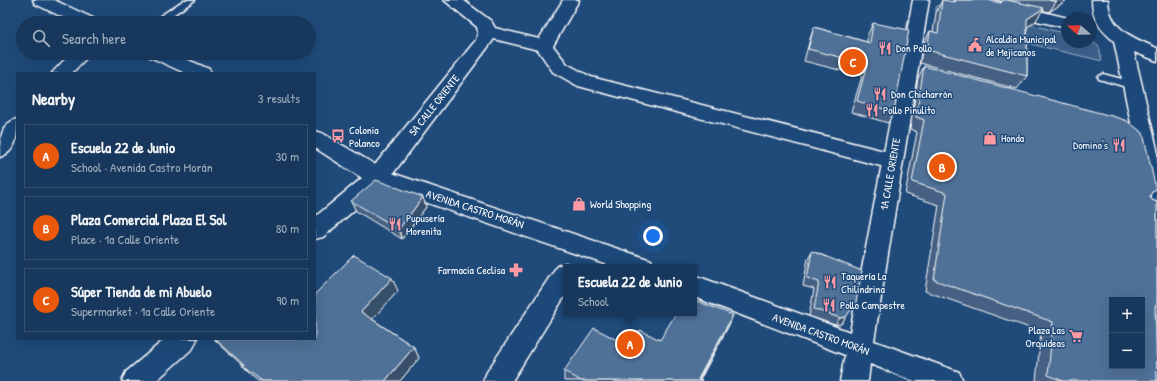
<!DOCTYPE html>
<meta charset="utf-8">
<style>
:root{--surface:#17385c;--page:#244365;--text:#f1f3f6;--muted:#9eacbb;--line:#365272;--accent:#ea580c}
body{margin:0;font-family:"Patrick Hand",sans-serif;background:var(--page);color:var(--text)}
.controls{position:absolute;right:12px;bottom:12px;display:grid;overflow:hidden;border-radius:0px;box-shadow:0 4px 16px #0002}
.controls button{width:36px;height:36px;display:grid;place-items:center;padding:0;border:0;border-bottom:1px solid var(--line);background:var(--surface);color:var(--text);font:20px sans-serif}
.compass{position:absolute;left:1061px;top:12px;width:36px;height:36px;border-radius:50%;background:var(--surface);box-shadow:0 4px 16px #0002;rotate:290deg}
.you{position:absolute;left:653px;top:236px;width:14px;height:14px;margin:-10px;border:3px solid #fff;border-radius:50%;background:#1a73e8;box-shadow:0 0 0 6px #1a73e833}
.badge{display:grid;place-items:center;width:26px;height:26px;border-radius:50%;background:var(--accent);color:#fff;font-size:13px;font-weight:700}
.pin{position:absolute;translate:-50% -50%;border:2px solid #fff;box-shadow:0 1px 4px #0006}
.popup{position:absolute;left:563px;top:264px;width:134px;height:52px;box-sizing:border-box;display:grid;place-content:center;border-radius:0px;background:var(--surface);filter:drop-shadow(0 1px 3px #0005);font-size:13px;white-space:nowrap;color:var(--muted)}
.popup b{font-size:15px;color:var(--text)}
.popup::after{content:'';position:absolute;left:50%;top:100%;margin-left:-8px;border:8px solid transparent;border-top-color:var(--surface)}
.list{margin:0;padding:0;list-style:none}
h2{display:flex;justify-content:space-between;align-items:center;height:52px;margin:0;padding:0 16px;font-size:17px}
h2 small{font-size:13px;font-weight:400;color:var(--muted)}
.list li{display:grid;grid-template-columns:26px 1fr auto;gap:12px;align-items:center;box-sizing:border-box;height:64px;margin:0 8px 8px;padding:0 8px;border:1px solid var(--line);border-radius:0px}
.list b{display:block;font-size:15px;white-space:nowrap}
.list p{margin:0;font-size:13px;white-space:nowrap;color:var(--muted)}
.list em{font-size:13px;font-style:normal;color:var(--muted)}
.icon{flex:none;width:22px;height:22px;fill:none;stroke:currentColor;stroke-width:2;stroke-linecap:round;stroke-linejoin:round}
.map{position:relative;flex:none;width:1157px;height:381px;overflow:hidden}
.search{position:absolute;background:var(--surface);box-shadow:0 4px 16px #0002;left:16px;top:16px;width:300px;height:44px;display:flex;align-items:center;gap:10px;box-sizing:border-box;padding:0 14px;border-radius:22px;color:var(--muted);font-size:15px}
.panel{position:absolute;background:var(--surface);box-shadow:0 4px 16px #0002;left:16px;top:72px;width:300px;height:268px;border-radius:0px}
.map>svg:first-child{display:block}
.green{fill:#3c618b;stroke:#9eb0c5}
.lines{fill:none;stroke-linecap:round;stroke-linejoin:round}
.lane-casing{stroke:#fff;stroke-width:3}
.street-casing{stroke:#fff;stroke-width:3}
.secondary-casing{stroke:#fff;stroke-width:3}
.lane{fill:#1f4a7a;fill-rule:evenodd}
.street{fill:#1f4a7a;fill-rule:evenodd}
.secondary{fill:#1f4a7a;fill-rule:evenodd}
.wall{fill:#456182;stroke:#fff}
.shaded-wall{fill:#384f6a;stroke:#fff}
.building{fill:#507197;stroke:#fff;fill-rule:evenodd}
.labels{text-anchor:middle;stroke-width:3;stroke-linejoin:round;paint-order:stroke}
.poi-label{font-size:11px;fill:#fff;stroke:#1f4a7a;text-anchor:start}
.street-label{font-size:11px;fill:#fff;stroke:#1f4a7a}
</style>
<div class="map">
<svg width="1157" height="381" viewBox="0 0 1157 381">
<rect width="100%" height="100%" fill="#1f4a7a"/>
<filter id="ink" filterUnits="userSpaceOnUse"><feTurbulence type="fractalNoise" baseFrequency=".025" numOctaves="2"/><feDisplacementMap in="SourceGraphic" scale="8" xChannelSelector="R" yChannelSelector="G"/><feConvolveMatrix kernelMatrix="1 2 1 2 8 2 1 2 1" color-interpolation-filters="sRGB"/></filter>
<g filter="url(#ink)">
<path class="green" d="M940 5 958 6 1067 34V42H1091V40L1099 47 1102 61 1018 41 936 13V7Z"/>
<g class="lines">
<g class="lane-casing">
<path id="lane" d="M184 0H195L161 23H150Z
M1103 74 1137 83 1138 85 1133 89 1099 79 1098 77Z"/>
</g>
<g class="street-casing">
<path id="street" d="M444 0H463L491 21 495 28 539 39 563 0H579L553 46 567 64 591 77 892 153 899 155 903 161 899 167 892 169 578 86 553 72 538 50 494 39 386 183 378 185 370 183 367 177 370 171 476 40 478 32 477 27Z
M71 53H91L72 73H52Z
M17 119C17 135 18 151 0 157 0 140 0 124 17 119Z"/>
</g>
<g class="secondary-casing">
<path id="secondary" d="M33 0H54L95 19 98 23H75L35 4Z
M913 0H929L874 341 959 372 963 381H914L870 364 868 381H840L845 355 694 297V275L850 332Z
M964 0H993L1068 18 1067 28 966 4Z
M1092 0H1108C1109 29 1133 38 1157 48V61L1134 52 1157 149V205L1149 202 1146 196 1114 41C1100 30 1092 18 1092 0Z
M147 53H172L209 69 211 73H185L150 57Z
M315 131 322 133 386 171 651 260 654 267H614L381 187 323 237 315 239V217L362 178 315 148Z
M566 263 575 267H566V294L512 381H483L487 372 557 266Z
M165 339H197L193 348 156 381H122L126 372Z"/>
</g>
<use href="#lane" class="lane"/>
<use href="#street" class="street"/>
<use href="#secondary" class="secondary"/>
</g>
<path class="wall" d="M942 0 952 2 953 0H987L1001 3 1003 0H1067L1049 12 1042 10 1035 22 1027 27V76L1017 89 920 63 923 45 930 31 933 32 936 13Z
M873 23 894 112 888 123 851 112 862 76 804 61 810 39 814 27 867 42 868 34Z
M924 66 1156 189 1150 194V196L1152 200 1157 202V321H1155L1157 381H1036L1041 332 925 291 939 205 905 194 917 132 910 129 918 78Z
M351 201 426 207 402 239 356 211Z
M812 251 856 302 841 324 835 325 809 316 814 289 803 286 808 258Z
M398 291 372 319 414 347 419 358 400 381H258L253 377 243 367V366L214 339H315Z
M729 325 700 380 702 381H564V371L629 346 660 340Z"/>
<path class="shaded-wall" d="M1058 0H1067L1049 12 1056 2Z
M1044 8 1035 22 1018 33 1027 19Z
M423 197 426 207 402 239 399 229Z
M392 278 398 291 368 324 361 312Z
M733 315 729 325 699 381H698Z
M846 317 841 324 835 325 840 318Z
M414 347 419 358 400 381H385Z"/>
<path class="building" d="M942 0 955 2 956 0H987L1001 3 1003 0H1007L1044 8 1027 19V76L927 50 930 31 938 33Z
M1049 0H1058L1056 2Z
M873 23 909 30 894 112 857 101 867 64 808 49 814 27 870 43Z
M924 66 1119 118 1127 121 1143 133 1156 189 1152 192 1150 196 1152 200 1157 202V306L1155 305 1157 381H1063L1048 375 1053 322 934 280 947 193 912 182 924 120 916 117ZM1112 300H1142V366H1112Z
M376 180 423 197 399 229 351 201Z
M812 251 862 271 856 302 846 317 840 318 814 309 819 282 807 278Z
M354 255 392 278 361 312 414 347 385 381H262L243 367 244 365 215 339H315V294Z
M694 300 733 315 698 379 702 381H581L564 371 594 328 629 346 640 330 660 340 676 313H694Z"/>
</g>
<defs>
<g id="civic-bare" transform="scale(1.08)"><path d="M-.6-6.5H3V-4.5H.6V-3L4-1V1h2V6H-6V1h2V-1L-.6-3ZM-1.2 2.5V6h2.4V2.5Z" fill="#ff9aa2" stroke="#1f4a7a" stroke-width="2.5" paint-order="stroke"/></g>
<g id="restaurant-bare" transform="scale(1.08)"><path d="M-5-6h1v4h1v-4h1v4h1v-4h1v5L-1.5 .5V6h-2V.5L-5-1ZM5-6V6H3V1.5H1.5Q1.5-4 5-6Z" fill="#ff9aa2" stroke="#1f4a7a" stroke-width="2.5" paint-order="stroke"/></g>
<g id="bus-bare" transform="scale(1.08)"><path d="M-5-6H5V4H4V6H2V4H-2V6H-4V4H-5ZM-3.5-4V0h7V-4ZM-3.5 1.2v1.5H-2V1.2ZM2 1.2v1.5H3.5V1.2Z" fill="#ff9aa2" stroke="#1f4a7a" stroke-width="2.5" paint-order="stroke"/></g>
<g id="shop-bare" transform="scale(1.08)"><path d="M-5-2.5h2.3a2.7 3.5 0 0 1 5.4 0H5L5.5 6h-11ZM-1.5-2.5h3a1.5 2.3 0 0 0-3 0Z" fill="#ff9aa2" stroke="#1f4a7a" stroke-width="2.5" paint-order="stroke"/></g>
<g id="pharmacy-bare" transform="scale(1.08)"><path d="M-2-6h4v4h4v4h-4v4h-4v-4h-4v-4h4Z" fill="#ff9aa2" stroke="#1f4a7a" stroke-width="2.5" paint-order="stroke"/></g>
<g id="supermarket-bare" transform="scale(1.08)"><path d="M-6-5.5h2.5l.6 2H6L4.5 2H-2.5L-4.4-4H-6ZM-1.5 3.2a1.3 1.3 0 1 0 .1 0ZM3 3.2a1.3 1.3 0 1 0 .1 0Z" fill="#ff9aa2" stroke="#1f4a7a" stroke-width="2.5" paint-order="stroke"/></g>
</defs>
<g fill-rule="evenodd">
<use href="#civic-bare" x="975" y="45"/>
<use href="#restaurant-bare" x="885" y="48"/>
<use href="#restaurant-bare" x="880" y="94"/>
<use href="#restaurant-bare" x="872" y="110"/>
<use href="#bus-bare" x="338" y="136"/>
<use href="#shop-bare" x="990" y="138"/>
<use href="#restaurant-bare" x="1119" y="145"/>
<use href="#shop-bare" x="579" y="204"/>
<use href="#restaurant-bare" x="395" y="224"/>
<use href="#pharmacy-bare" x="516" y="270"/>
<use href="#restaurant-bare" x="830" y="282"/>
<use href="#restaurant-bare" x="829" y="305"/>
<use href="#supermarket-bare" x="1076" y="336"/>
</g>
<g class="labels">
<g class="poi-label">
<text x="986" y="43">Alcaldía Municipal<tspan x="986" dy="13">de Mejicanos</tspan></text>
<text x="896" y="52">Don Pollo</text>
<text x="891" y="98">Don Chicharrón</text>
<text x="883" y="114">Pollo Pinulito</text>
<text x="349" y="134">Colonia<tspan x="349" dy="13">Polanco</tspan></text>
<text x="1001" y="142">Honda</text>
<text x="1108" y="149" text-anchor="end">Domino's</text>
<text x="590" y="208">World Shopping</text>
<text x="406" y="222">Pupusería<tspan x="406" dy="13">Morenita</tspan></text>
<text x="505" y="274" text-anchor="end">Farmacia Ceclisa</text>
<text x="841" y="280">Taquería La<tspan x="841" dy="13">Chilindrina</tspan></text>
<text x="840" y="309">Pollo Campestre</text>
<text x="1065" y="334" text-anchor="end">Plaza Las<tspan x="1065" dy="13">Orquídeas</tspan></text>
</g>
<g class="street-label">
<text transform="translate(434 105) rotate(-52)" y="4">5A CALLE ORIENTE</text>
<text transform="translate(890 174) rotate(-80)" y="4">1A CALLE ORIENTE</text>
<text transform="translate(475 209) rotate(18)" y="4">AVENIDA CASTRO MORÁN</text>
<text transform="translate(821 334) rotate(20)" y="4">AVENIDA CASTRO MORÁN</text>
</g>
</g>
</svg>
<div class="controls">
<button>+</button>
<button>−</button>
</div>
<svg class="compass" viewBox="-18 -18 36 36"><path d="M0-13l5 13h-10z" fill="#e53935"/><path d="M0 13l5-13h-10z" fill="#9eacbb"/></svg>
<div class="you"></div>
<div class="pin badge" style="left:630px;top:344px">A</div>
<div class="popup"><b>Escuela 22 de Junio</b>School</div>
<div class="pin badge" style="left:942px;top:167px">B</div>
<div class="pin badge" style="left:853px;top:62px">C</div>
<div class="search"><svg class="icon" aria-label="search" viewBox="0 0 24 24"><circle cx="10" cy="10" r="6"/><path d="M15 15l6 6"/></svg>Search here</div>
<section class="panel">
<h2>Nearby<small>3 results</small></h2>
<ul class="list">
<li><span class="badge">A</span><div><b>Escuela 22 de Junio</b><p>School · Avenida Castro Morán</p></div><em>30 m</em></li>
<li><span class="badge">B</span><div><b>Plaza Comercial Plaza El Sol</b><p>Place · 1a Calle Oriente</p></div><em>80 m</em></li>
<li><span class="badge">C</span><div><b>Súper Tienda de mi Abuelo</b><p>Supermarket · 1a Calle Oriente</p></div><em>90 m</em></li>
</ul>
</section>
</div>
